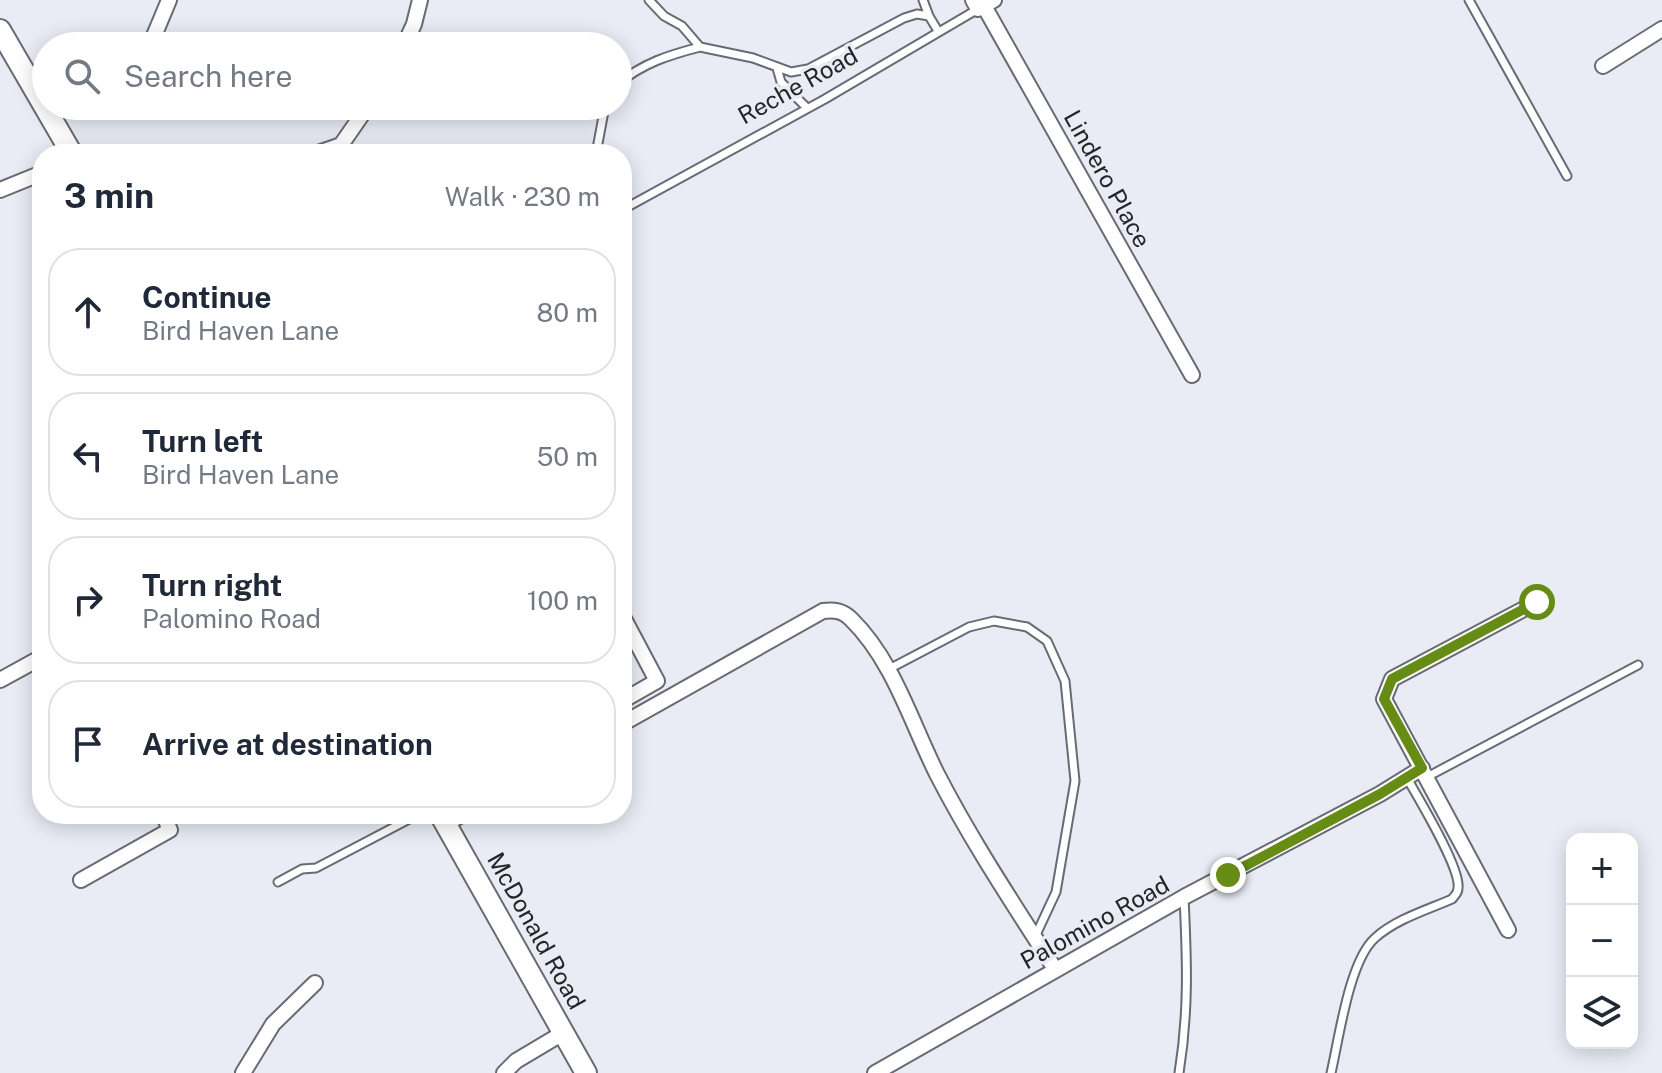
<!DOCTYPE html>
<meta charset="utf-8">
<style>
:root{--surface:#fff;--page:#f6f6f7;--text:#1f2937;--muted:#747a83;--line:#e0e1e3}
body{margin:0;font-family:"Public Sans",sans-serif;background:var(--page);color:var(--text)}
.controls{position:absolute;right:24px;bottom:24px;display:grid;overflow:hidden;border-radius:16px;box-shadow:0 4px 20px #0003}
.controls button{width:72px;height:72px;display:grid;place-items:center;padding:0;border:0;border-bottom:2px solid var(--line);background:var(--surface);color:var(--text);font:40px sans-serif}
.stop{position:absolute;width:24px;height:24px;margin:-18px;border:6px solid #678c16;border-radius:50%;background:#fff}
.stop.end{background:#678c16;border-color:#fff;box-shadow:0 2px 8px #0008}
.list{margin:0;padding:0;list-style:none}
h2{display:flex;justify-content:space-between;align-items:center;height:104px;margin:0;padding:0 32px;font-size:34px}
h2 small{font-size:26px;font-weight:400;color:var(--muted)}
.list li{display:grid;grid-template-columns:52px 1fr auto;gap:24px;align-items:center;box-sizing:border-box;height:128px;margin:0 16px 16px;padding:0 16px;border:2px solid var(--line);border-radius:32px}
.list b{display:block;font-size:30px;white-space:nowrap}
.list p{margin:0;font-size:26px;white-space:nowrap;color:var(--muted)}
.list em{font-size:26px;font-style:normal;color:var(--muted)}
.icon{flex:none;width:44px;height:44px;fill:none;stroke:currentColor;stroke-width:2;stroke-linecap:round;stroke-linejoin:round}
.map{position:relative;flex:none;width:1662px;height:1073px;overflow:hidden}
.search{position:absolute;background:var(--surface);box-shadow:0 4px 20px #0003;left:32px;top:32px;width:600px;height:88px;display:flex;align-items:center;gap:20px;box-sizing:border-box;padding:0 28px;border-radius:44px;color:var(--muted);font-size:30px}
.panel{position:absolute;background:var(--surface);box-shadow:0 4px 20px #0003;left:32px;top:144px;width:600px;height:680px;border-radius:32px}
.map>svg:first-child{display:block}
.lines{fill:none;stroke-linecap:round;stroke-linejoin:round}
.lane-casing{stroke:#686b73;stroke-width:11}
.street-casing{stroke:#686b73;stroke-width:18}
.secondary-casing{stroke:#686b73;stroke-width:24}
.lane{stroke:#fff;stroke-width:7}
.street{stroke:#fff;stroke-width:14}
.secondary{stroke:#fff;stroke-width:20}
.route{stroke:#678c16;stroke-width:10}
.labels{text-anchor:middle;stroke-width:7;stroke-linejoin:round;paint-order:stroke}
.street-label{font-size:24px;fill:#242528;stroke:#e9ecf5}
</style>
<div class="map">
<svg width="1662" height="1073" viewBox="0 0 1662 1073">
<rect width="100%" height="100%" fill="#e9ecf5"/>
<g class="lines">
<g class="lane-casing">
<path id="lane" d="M649 0 664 16 682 26 700 47 753 58 791 72 808 69 904 18 917 14 929 16 938 31
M923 0 929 16
M1469 0 1567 176
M777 68 781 82 807 108
M618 84C643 63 669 55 700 47
M596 154 605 106
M622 210 825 99 978 9
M889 669 969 627 994 621 1027 627 1047 641 1065 681 1075 781 1056 892 1035 937
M1427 777 1638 665
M278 882 302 869 316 868 419 814
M1179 1073C1189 1011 1187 960 1184 897
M1331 1073C1339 1039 1349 961 1375 938 1396 919 1427 910 1452 899 1456 894 1458 893 1458 888 1461 868 1418 798 1407 778"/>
</g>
<g class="street-casing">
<path id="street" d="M973 0 978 9 994 0
M984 6 1192 375
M145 46 154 36 169 0
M404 46 414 24 420 0
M1603 66 1662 29
M315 154 341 145
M340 154 341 145 368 106
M0 190 42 173
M622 615 657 681 622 701
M0 680 42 657
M622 724 823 611C834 610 842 610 851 619 893 660 911 722 937 774 972 842 1014 905 1055 969
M446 824 463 814
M81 880 170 830 163 814
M1508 930 1384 699 1392 679 1537 602
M243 1073 273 1024 315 983
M504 1073 516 1061 563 1033
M875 1073 1184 897 1380 794 1422 768"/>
</g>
<g class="secondary-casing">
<path id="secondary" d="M0 30 72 154
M440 814 586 1073"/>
</g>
<use href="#lane" class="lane"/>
<use href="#street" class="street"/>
<use href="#secondary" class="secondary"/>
</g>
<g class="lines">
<path class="route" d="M1228 875 1380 794 1422 768 1384 699 1392 679 1537 602"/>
</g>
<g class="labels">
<g class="street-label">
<text transform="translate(798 86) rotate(-29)" y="8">Reche Road</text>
<text transform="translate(1107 179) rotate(61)" y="8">Lindero Place</text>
<text transform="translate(1095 923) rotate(-29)" y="8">Palomino Road</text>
<text transform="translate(536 931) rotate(61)" y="8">McDonald Road</text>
</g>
</g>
</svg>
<div class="controls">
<button>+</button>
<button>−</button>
<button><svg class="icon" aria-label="layers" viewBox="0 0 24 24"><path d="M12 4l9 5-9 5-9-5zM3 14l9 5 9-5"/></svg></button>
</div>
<div class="stop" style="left:1537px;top:602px"></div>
<div class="stop end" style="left:1228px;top:875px"></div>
<div class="search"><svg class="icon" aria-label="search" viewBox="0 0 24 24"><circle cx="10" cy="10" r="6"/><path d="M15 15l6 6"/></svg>Search here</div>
<section class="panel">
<h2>3 min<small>Walk · 230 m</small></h2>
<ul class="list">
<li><svg class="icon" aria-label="ahead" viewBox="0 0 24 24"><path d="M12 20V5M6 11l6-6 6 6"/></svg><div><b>Continue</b><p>Bird Haven Lane</p></div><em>80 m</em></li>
<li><svg class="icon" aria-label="left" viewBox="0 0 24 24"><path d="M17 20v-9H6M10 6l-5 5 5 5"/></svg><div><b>Turn left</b><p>Bird Haven Lane</p></div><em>50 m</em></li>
<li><svg class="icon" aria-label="right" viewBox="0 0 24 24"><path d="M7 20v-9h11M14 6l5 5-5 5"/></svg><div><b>Turn right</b><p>Palomino Road</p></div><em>100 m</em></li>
<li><svg class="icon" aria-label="arrive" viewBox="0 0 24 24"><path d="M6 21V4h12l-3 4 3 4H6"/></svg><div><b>Arrive at destination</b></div></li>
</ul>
</section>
</div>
